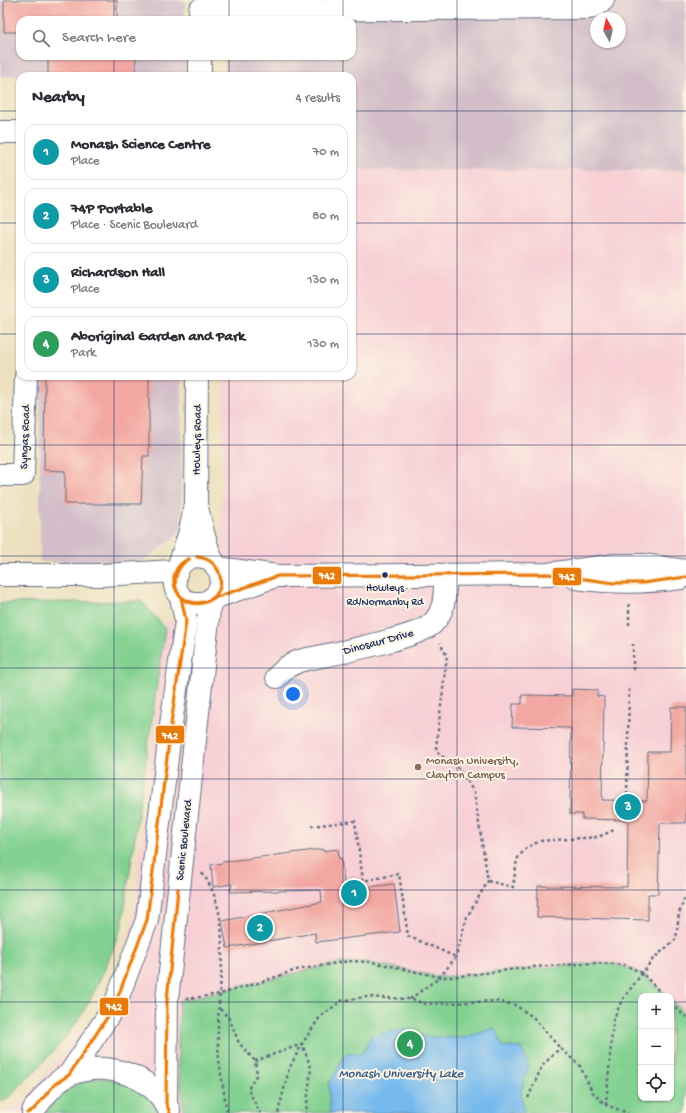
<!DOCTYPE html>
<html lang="en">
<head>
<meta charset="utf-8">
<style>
	body { margin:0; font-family:"Gochi Hand",sans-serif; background:#f2f2f3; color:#2b2b33 }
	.controls { position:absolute; right:12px; bottom:12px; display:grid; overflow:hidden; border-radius:8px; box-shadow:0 1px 3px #0004 }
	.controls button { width:36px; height:36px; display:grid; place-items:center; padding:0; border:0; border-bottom:1px solid #e1e1e2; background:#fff; color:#2b2b33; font:20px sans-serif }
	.compass { position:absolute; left:590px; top:12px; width:36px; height:36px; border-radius:50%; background:#fff; box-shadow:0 1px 3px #0004; rotate:352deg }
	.you { position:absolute; left:293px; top:694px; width:14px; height:14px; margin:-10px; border:3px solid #fff; border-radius:50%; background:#1a73e8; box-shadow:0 0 0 6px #1a73e833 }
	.badge { display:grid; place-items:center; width:26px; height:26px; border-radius:50%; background:#0b8043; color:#fff; font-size:13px; font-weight:700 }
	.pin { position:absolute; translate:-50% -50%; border:2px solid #fff; box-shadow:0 1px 4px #0006 }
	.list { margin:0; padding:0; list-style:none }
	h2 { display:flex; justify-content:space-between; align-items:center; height:52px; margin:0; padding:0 16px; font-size:17px }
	h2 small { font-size:13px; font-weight:400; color:#7c7c81 }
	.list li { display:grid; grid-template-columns:26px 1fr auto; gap:12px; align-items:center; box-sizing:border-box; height:56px; margin:0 8px 8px; padding:0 8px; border:1px solid #e1e1e2; border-radius:12px }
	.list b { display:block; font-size:15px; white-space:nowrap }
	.list p { margin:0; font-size:13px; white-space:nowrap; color:#7c7c81 }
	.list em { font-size:13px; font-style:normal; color:#7c7c81 }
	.icon { flex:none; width:22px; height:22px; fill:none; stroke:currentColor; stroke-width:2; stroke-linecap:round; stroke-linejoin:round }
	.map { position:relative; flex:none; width:686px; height:1113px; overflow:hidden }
	.search { position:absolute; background:#fff; box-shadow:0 1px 3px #0004; left:16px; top:16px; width:340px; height:44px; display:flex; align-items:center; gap:10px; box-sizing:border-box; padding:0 14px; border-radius:12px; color:#7c7c81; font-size:15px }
	.panel { position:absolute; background:#fff; box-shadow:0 1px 3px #0004; left:16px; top:72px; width:340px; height:308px; border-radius:12px }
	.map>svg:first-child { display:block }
</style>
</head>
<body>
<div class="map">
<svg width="686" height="1113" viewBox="0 0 686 1113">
	<rect width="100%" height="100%" fill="#fcf5e5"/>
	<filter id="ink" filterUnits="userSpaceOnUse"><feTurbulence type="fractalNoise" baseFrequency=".025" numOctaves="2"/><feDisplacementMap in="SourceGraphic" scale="8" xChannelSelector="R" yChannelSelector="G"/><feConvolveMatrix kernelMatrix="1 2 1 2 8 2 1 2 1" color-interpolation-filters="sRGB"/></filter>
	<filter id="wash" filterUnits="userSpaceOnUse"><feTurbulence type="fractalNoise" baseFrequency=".012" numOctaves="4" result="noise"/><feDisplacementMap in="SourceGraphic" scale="16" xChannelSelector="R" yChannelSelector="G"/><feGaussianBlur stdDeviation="0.9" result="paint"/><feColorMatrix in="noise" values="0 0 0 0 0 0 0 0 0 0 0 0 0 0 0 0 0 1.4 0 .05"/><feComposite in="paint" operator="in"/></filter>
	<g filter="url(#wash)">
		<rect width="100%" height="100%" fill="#ece0be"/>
		<path fill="#f7cfd5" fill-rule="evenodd" d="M352,170H686V1113H5L22,1103L94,1016L126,951L134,913L165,621H220L224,376H352ZM641,996H671V1098H641Z"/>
		<g fill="#d2bdc8" fill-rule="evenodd">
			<polygon points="0,0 185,0 185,20 20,20 20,56 185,56 185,76 0,76"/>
			<path d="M224,0H686V170H352V76H225V56H352V20ZM596,18H620V42H596Z"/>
			<polygon points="40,376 182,376 181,531 139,565 40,562"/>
		</g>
		<g fill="#82d191" stroke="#4e8078">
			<path d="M141,601L165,628L122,926C107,963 93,1003 67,1035C50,1057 28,1077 9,1097L0,1102V603Z"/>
			<polygon points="365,962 440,977 595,963 615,964 642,973 667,996 641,996 641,1098 671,1098 671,1000 686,1015 686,1113 184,1113 178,1059 179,1001 338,963"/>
			<path d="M103,1078L138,1086L162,1113H45C59,1091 78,1081 103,1078Z"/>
		</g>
		<polygon fill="#76baed" stroke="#4874a6" points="495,1028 503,1047 522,1048 528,1066 521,1091 524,1113 330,1113 329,1084 346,1054 364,1052 371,1036 403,1029 426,1037 464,1038"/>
		<g id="blocks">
			<g fill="#f2a7a2">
				<polygon points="4,0 117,0 117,20 20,20 20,32 4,32"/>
				<rect x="48" y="56" width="88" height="20"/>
				<polygon points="45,376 149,376 149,456 143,456 141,504 65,504 65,471 44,470"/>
				<polygon points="572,689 597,690 597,696 604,697 602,800 647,801 648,752 670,752 671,707 686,707 686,823 660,823 658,894 648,894 648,920 537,917 538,886 627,887 628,820 582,819 582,814 570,814 571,728 512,727 513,704 522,704 522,695 572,696"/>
				<polygon points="323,849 323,851 338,849 339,859 341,858 345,890 394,884 400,932 316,942 315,933 227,948 222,921 322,902 321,890 230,892 232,884 213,887 211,865 222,863 222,862"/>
			</g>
		</g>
	</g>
	<g filter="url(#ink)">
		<use href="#blocks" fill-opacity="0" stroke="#646d80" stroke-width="1"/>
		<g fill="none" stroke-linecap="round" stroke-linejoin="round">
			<g stroke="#646d80" stroke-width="24">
				<g id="minor">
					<polyline points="200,10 588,8 597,5 603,0"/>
					<polyline points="200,76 200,56"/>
					<polyline points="0,132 20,132"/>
					<polyline points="0,475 23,475 26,376"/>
					<path d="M196,504C201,522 204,542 212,560C214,565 220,569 221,575C222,580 221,586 219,590C215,598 209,603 200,603C158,606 173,538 213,561"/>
					<polyline points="178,568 189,535 196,504 197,376"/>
					<polyline points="218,568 278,576 548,574 615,565 643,565 686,571"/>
					<polyline points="0,575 101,575 176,571"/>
					<path d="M576,578C616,583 640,583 681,578"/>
					<polyline points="211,599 273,577"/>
					<path d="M277,677L287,667L299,661C325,655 416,639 432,624C446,610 445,594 445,576"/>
					<polyline points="69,1075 114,1007 147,920 172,717 186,621 181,597"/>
					<polyline points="166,1103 167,1000 210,601"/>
					<path d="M33,1113L34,1109C44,1097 54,1082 69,1075C103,1059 153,1075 169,1110"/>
				</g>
			</g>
			<g stroke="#646d80" stroke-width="2.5" stroke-dasharray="3 3" stroke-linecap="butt">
				<polyline points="629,625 629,601"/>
				<polyline points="633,670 633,644"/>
				<polyline points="627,794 629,688"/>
				<polyline points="311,826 355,821 363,881 399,874 408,936 456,957"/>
				<path d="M202,873C236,917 216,988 218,1040C218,1064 224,1089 227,1113"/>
				<polyline points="488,881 513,887 517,859 526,848 540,841 598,837 614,830"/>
				<polyline points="186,999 220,994 255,984 296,970 349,961 372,962 440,977 452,977 533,967 595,963 615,964 625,965 642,973 664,996"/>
				<polyline points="410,999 440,977 456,957 467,917 488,881 474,792 458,768 439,754 436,747 447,656 440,643"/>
				<polyline points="671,1004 686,1017"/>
				<polyline points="220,1009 229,1018 239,1043 255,1061 257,1074 248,1089 260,1113"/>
				<polyline points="255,1061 302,1044 311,1068 306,1113"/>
				<polyline points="528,1098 542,1066 560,1048"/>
				<polyline points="606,1105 613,1021 622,1000 653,959 676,939 679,913 686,895"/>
				<polyline points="278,1113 289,1069 302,1044 320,1017 341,1001 365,997 410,999 426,1004 496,1001 515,1005 533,1017 560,1048 580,1066 593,1093 606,1105 628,1113"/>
			</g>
			<use href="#minor" stroke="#fff" stroke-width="22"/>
			<g stroke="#fcf5e5" stroke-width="6">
				<g id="bus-1">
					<path d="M189,559C166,573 173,608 202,603C229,598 226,559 197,557"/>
					<path d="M189,559C160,571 176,612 208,601"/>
					<polyline points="211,599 278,576 548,574 614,583 643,583 686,577"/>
					<polyline points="27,1113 34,1109 55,1084 69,1075 114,1007 147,920 172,717 186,621 181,597"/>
					<polyline points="170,1113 166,1103 167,1000 178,889"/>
				</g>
			</g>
			<use href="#bus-1" stroke="#e87a09" stroke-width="3"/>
		</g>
	</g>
	<path fill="none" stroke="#1b2f5e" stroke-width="1" stroke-opacity="0.55" d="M114,0V20M229,0V20M343,0V20M457,0V1113M572,0V1113M114,56V76M229,56V76M343,56V76M0,111H20M352,111H686M0,223H20M352,223H686M0,334H20M352,334H686M114,376V1113M229,376V1113M343,376V1113M0,445H686M0,556H686M0,668H686M0,779H686M0,890H686M0,1002H641M671,1002H686"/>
	<circle fill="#1b2f5e" stroke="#fcf5e5" stroke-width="1.5" cx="385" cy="575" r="3.5"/>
	<circle fill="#8d6e63" stroke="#fcf5e5" stroke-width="1.5" cx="418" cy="767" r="4"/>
	<g text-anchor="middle" stroke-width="4" stroke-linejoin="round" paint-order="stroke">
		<g font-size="11" fill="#1b2f5e" stroke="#fcf5e5">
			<text x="385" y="591">Howleys<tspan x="385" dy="14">Rd/Normanby Rd</tspan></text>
		</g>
		<g font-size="12" fill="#1b2f5e" stroke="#fcf5e5">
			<text transform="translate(24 437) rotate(-88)" y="4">Syngas Road</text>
			<text transform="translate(196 440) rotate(-89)" y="4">Howleys Road</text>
			<text transform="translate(378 641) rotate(-15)" y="4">Dinosaur Drive</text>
			<text transform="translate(183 840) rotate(-84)" y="4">Scenic Boulevard</text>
		</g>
		<g font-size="12" fill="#785e54" stroke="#fcf5e5" text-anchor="start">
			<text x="426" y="764">Monash University,<tspan x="426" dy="14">Clayton Campus</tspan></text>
		</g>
		<g font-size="13" font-style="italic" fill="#365989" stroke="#fcf5e5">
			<text x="401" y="1077">Monash University Lake</text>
		</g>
	</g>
	<g stroke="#fcf5e5" stroke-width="1.5">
		<rect x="312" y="566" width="30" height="19" rx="4" fill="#e87a09"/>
		<rect x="552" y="567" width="30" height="19" rx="4" fill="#e87a09"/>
		<rect x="155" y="725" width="30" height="19" rx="4" fill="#e87a09"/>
		<rect x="99" y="997" width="30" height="19" rx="4" fill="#e87a09"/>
	</g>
	<g font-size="11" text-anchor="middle" font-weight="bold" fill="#fff">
		<text x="327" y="579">742</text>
		<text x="567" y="580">742</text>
		<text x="170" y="739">742</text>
		<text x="114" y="1010">742</text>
	</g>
</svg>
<div class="controls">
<button>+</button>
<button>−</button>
<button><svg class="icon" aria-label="locate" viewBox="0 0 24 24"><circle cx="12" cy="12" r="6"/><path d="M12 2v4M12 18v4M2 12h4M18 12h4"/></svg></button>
</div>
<svg class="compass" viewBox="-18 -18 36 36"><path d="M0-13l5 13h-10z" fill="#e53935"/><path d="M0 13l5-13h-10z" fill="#7c7c81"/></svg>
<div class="you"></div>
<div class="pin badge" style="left:354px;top:893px;background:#0f9aa8">1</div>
<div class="pin badge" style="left:260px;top:928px;background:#0f9aa8">2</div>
<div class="pin badge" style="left:628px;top:807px;background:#0f9aa8">3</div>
<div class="pin badge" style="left:410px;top:1044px;background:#2e9e5b">4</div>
<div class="search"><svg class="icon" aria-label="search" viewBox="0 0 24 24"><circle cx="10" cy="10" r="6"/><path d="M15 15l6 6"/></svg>Search here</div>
<section class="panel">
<h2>Nearby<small>4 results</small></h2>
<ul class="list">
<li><span class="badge" style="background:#0f9aa8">1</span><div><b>Monash Science Centre</b><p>Place</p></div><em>70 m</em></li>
<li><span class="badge" style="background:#0f9aa8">2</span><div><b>74P Portable</b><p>Place · Scenic Boulevard</p></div><em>80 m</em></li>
<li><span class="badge" style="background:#0f9aa8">3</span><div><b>Richardson Hall</b><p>Place</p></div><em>130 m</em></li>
<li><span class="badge" style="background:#2e9e5b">4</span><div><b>Aboriginal Garden and Park</b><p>Park</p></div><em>130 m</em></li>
</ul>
</section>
</div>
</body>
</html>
